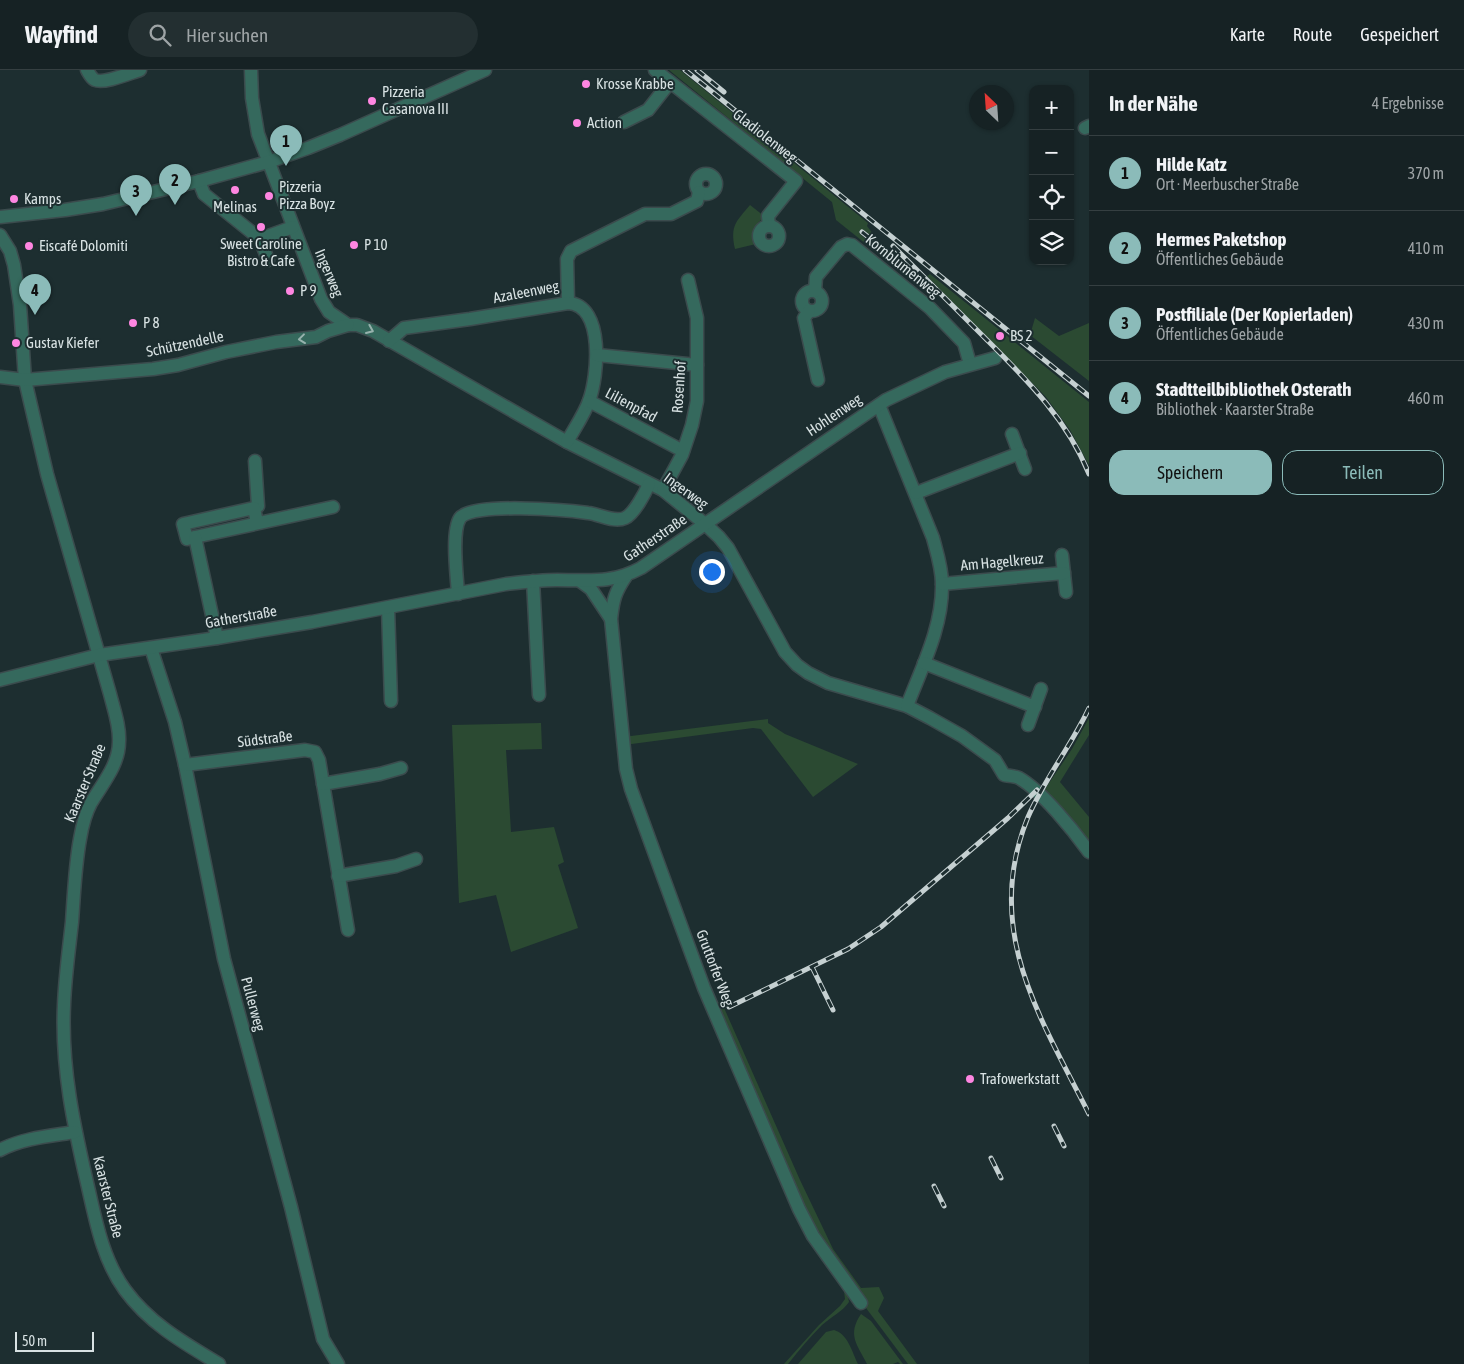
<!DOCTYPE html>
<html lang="de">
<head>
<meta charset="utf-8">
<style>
	body { margin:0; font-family:"Asap Condensed",sans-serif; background:#232f31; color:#f1f3f6 }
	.controls { position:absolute; right:15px; top:15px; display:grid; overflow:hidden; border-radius:10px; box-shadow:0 1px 4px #0004 }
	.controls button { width:45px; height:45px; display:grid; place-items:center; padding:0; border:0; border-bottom:1px solid #353f41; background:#162224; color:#f1f3f6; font:25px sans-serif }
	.compass { position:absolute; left:969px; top:15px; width:45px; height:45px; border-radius:50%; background:#162224; box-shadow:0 1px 4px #0004; rotate:335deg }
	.scale { position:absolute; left:15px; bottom:12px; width:79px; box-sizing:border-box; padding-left:5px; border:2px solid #d8e2e3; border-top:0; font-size:14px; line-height:18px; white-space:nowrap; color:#d8e2e3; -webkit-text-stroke:4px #1d2e30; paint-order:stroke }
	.you { position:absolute; left:711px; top:501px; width:18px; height:18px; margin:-12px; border:4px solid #fff; border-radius:50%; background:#1a73e8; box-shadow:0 0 0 8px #1a73e833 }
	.badge { display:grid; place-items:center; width:32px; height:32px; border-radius:50%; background:#8bbbb9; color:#111; font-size:16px; font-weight:700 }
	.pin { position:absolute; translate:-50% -41px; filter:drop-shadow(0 1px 2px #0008) }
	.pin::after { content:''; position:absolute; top:26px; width:18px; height:15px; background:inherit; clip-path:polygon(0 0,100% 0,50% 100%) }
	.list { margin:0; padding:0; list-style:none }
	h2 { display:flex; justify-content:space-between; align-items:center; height:65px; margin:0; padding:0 20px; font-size:21px }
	h2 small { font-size:16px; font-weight:400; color:#9ea4a6 }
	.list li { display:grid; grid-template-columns:32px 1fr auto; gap:15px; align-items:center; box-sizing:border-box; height:75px; padding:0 20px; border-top:1px solid #353f41 }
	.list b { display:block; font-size:19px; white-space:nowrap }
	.list p { margin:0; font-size:16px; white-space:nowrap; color:#9ea4a6 }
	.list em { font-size:16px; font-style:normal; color:#9ea4a6 }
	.actions { display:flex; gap:10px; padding:15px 20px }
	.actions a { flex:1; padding:11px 0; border:1px solid #8bbbb9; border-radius:15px; text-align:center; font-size:18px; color:#8bbbb9 }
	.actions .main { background:#8bbbb9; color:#111 }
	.icon { flex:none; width:28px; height:28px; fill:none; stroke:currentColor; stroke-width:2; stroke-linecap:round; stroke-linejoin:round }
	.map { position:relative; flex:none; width:1089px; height:1294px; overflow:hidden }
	header { display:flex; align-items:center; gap:30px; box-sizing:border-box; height:70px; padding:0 25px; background:#162224; border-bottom:1px solid #353f41 }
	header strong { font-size:24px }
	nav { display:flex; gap:28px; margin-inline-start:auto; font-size:18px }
	.search { width:350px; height:45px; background:#232f31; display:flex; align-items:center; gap:12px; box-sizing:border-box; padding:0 18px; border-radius:28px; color:#9ea4a6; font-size:19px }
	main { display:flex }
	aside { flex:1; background:#162224 }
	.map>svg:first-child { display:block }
</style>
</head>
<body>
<header>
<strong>Wayfind</strong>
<div class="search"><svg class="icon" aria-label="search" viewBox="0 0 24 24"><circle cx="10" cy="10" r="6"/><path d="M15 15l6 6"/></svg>Hier suchen</div>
<nav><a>Karte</a><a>Route</a><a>Gespeichert</a></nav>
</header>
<main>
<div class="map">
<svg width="1089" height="1294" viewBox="0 0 1089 1294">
	<rect width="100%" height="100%" fill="#1d2e30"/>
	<g fill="#2b4a32">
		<polygon points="669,0 680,0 868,153 867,156 873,164 871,168 861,160 859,163 868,171 866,174 836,150 832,132"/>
		<path d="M750,135L764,146C756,156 750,162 756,174L735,179C730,155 736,152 750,135Z"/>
		<polygon points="930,204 1089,332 1089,395 1070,360 1046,327 927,206"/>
		<polygon points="1035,248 1059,266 1089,253 1089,311 1030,265"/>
		<polygon points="1089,648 1089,665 1060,712 1089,747 1089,780 1041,725 1072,679"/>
		<polygon points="768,649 768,653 785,664 858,694 813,727 761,659 753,658 624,675 623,667"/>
		<polygon points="541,653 542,679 506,680 511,762 554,757 564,792 558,795 578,858 511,882 496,825 459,833 452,655"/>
		<polygon points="721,931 800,1110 833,1179 861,1218 879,1217 884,1228 878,1241 917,1294 908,1294 839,1202 814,1165 713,934"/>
		<path d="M836,1204L847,1221L849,1232C842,1242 831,1247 822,1255C810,1267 799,1280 788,1294H784L819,1255L840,1236L845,1229L844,1221Z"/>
		<path d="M861,1244L871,1251L903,1294H900L898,1292L893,1294H867C857,1274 847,1265 861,1244Z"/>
		<path d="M834,1260C848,1264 852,1282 858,1294H798L826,1262Z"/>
	</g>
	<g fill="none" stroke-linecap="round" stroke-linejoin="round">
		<g stroke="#3b4b4d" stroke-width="15">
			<g id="minor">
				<path d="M87,0C89,3 91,8 95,10C104,14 130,3 140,0"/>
				<path d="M251,0L252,28L258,64L321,229L329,242L348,255H357L373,261L567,372L663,420L705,454L719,467L728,478L785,582L797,595L808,603L828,613L907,636L930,648L962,666L995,690L1004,705C1009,706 1015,706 1019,708C1042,721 1074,761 1089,782"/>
				<polyline points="655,0 796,111 768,146 769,156"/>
				<polyline points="624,52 648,40 670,12"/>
				<polyline points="1085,58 1089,56"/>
				<circle cx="706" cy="114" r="10"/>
				<polyline points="199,111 204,124 260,169 268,190"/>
				<polyline points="0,147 65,140 103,134 199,111 268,92 308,78 340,65 485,0"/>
				<circle cx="769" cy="166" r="10"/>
				<path d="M0,165L10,181L14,195L20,235L25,310L47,404L110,624C114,640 120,656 119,672C119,695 102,714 91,733C85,744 82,757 80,769C75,796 74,824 72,852C69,879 65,907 64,935C61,997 74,1057 88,1117C96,1152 103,1190 125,1220C150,1254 184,1273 219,1294"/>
				<polyline points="260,169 293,157"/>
				<circle cx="812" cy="231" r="10"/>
				<polyline points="815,221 816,207 841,177 847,174 852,175 930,238 964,273 970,294"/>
				<polyline points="568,233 567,189 571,181 645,144 671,144 697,131 699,122"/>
				<polyline points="809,241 804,248 818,310"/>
				<path d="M389,271L404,258L470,249L568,233C605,235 598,307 589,331C584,345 574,359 567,372"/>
				<polyline points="597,285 697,295"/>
				<polyline points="0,307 25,310 153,299 178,295 226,282 276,272 316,267 328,261 348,255"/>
				<polyline points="589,331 683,381"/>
				<path d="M879,335L933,468C937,483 942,498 942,514C943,556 922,597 907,636"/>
				<polyline points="1012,364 1025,399"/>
				<polyline points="663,420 682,385 692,355 697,331 697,248 688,210"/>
				<polyline points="916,423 1020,383"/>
				<polyline points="254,438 258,436 255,391"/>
				<polyline points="257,453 254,438 183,454 187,469 195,467 333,437"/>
				<polyline points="195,467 217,568"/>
				<polyline points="1062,485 1066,522"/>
				<path d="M626,506C615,522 613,530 611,549L626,699L631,719L680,853L704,918L799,1139L813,1166L861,1233"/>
				<polyline points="533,511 539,625"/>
				<polyline points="580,511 591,519 611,549"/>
				<polyline points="942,514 1064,503"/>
				<path d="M458,524C457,506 451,462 460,448C472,432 567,440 588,443C599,444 614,453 625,448C634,444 645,423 649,414"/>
				<polyline points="388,538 391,631"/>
				<polyline points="151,578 175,652 185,695 224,889 291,1137 323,1269 338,1294"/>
				<polyline points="924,593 1035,637"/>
				<path d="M0,610L99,585L217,568L312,552L506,514C523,512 540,510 557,510C590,510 611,514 641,498L886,330L945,302L995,288"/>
				<polyline points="1028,655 1041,619"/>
				<polyline points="185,695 305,680 315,682 319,690 348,860"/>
				<polyline points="323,714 380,704 401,698"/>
				<polyline points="338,806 396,796 416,789"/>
				<path d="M0,1080C23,1068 50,1066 75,1062"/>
			</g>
		</g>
		<use href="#minor" stroke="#35695d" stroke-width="12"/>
		<g stroke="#c5d0d1" stroke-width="5">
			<g id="rail">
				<polyline points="685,0 1089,326"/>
				<polyline points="697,0 724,22"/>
				<polyline points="862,162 909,199"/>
				<path d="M893,176C924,207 954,237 985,268C1026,309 1067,349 1089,404"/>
				<path d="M1089,638C1071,676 1045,708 1028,747C982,859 1040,947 1089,1044"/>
				<polyline points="812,897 833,940"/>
				<polyline points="729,937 848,879 881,857 1008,748 1037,720"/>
				<polyline points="1054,1056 1064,1076"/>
				<polyline points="991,1088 1001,1108"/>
				<polyline points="934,1116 944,1136"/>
			</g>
		</g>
		<use href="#rail" stroke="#1d2e30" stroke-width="3" stroke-dasharray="9" stroke-linecap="butt"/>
	</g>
	<defs><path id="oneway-chevron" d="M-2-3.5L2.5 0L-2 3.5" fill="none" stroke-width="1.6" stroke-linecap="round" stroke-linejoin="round" transform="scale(1.25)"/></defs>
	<g stroke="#97b2ad">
		<use href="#oneway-chevron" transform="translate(370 260) rotate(23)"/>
		<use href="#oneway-chevron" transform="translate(302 269) rotate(173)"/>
	</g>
	<g fill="#fe86e1" stroke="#1d2e30" stroke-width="2">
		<circle cx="586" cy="14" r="5"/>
		<circle cx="372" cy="31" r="5"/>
		<circle cx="577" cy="53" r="5"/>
		<circle cx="235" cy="120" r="5"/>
		<circle cx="269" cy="126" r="5"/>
		<circle cx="14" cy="129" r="5"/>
		<circle cx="261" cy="157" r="5"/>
		<circle cx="354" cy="175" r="5"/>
		<circle cx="29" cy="176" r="5"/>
		<circle cx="290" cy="221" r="5"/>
		<circle cx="133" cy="253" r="5"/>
		<circle cx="1000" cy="266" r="5"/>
		<circle cx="16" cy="273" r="5"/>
		<circle cx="970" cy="1009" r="5"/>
	</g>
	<g text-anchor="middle" stroke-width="4" stroke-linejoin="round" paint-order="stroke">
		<g font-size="15" fill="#d8e2e3" stroke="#1d2e30" text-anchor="start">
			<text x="596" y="19">Krosse Krabbe</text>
			<text x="382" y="27">Pizzeria<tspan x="382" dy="17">Casanova III</tspan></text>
			<text x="587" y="58">Action</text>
			<text x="279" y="122">Pizzeria<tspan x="279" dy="17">Pizza Boyz</tspan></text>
			<text x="24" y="134">Kamps</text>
			<text x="235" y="142" text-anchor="middle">Melinas</text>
			<text x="261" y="179" text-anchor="middle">Sweet Caroline<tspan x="261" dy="17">Bistro &amp; Cafe</tspan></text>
			<text x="364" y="180">P 10</text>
			<text x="39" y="181">Eiscafé Dolomiti</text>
			<text x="300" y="226">P 9</text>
			<text x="143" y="258">P 8</text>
			<text x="1010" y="271">BS 2</text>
			<text x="26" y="278">Gustav Kiefer</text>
			<text x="980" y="1014">Trafowerkstatt</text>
		</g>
		<g font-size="15" fill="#d8e2e3" stroke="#1d2e30">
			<text transform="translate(765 66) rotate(38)" y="5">Gladiolenweg</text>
			<text transform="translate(903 196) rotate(39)" y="5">Kornblumenweg</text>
			<text transform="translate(329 203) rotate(67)" y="5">Ingerweg</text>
			<text transform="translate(526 222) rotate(-11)" y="5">Azaleenweg</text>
			<text transform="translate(185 274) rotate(-12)" y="5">Schützendelle</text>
			<text transform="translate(679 317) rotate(-86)" y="5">Rosenhof</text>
			<text transform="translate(631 335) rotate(28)" y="5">Lilienpfad</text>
			<text transform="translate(834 345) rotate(-34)" y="5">Hohlenweg</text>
			<text transform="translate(686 421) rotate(36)" y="5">Ingerweg</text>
			<text transform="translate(655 468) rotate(-34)" y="5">Gatherstraße</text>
			<text transform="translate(1002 492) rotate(-5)" y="5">Am Hagelkreuz</text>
			<text transform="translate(241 547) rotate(-10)" y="5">Gatherstraße</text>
			<text transform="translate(265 669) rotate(-7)" y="5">Südstraße</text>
			<text transform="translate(85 713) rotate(-67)" y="5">Kaarster Straße</text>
			<text transform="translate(715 898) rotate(69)" y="5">Gruttorfer Weg</text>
			<text transform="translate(253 934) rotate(75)" y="5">Pullerweg</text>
			<text transform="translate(108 1127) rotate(76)" y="5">Kaarster Straße</text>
		</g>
	</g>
</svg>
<div class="controls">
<button>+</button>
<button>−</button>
<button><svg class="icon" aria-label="locate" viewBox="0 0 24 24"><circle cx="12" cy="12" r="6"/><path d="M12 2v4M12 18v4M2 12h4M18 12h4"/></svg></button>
<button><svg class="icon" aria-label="layers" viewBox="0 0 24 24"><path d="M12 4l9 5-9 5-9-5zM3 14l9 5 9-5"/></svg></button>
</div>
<svg class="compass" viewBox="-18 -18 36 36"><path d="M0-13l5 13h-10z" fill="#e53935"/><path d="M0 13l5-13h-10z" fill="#9ea4a6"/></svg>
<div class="scale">50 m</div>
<div class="you"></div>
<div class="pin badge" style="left:286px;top:96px">1</div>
<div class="pin badge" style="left:175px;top:135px">2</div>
<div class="pin badge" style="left:136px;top:146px">3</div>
<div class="pin badge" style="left:35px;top:245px">4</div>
</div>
<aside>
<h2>In der Nähe<small>4 Ergebnisse</small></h2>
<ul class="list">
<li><span class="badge">1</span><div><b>Hilde Katz</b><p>Ort · Meerbuscher Straße</p></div><em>370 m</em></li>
<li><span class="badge">2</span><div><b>Hermes Paketshop</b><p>Öffentliches Gebäude</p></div><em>410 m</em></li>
<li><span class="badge">3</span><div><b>Postfiliale (Der Kopierladen)</b><p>Öffentliches Gebäude</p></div><em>430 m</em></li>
<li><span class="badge">4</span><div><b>Stadtteilbibliothek Osterath</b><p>Bibliothek · Kaarster Straße</p></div><em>460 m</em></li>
</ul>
<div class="actions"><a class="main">Speichern</a><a>Teilen</a></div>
</aside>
</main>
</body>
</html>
